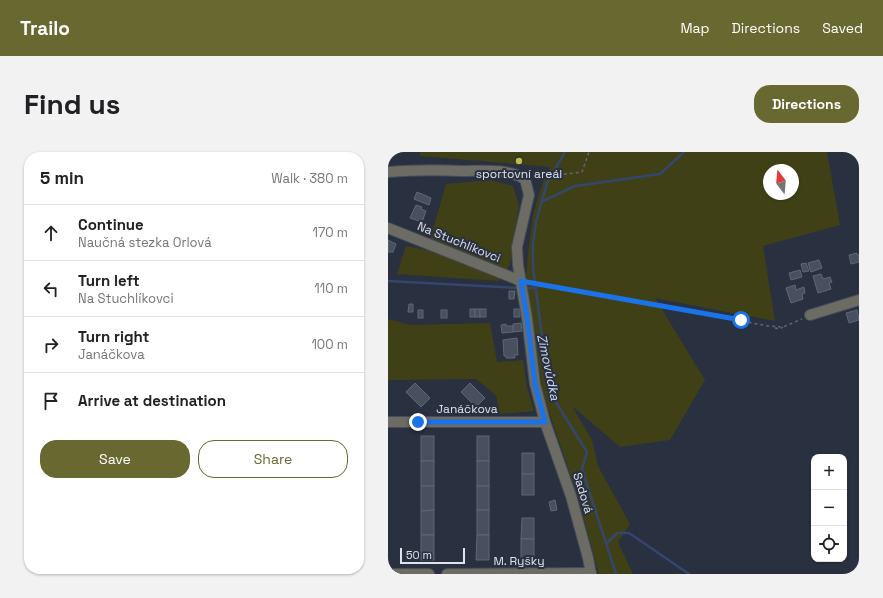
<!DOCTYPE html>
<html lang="en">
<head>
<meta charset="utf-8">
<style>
	body { margin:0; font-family:"Space Grotesk",sans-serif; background:#f2f2f2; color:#202124 }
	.controls { position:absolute; right:12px; bottom:12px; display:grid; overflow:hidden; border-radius:8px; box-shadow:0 1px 3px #0004 }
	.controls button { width:36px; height:36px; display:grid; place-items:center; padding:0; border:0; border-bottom:1px solid #e0e0e0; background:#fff; color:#202124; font:20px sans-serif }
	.compass { position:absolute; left:375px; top:12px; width:36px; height:36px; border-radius:50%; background:#fff; box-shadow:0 1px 3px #0004; rotate:344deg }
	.scale { position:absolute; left:12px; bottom:10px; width:65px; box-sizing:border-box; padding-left:4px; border:2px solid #dee3ec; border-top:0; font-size:11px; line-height:14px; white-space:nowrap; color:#dee3ec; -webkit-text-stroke:3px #29303f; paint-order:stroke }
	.stop { position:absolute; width:12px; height:12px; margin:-9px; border:3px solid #1a73e8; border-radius:50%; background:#fff }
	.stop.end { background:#1a73e8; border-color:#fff; box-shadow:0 1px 4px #0008 }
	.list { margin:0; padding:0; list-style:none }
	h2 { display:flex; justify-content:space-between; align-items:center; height:52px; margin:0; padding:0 16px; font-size:17px }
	h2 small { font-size:13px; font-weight:400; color:#757577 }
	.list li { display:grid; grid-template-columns:26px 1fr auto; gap:12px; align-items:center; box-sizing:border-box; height:56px; padding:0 16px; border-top:1px solid #e0e0e0 }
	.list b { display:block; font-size:15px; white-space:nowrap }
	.list p { margin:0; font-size:13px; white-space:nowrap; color:#757577 }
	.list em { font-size:13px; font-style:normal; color:#757577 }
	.actions { display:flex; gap:8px; padding:12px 16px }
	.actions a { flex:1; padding:9px 0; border:1px solid #686831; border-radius:16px; text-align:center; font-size:14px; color:#686831 }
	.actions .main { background:#686831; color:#fff }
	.icon { flex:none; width:22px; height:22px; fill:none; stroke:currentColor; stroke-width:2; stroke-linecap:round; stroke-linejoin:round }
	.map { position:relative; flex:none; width:471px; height:422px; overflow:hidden; border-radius:16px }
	header { display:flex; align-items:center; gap:24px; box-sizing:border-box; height:56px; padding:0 20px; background:#686831; color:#fff }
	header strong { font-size:19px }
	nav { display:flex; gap:22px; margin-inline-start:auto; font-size:14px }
	.intro { display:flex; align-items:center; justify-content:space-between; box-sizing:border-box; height:96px; padding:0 24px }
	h1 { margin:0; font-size:28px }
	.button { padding:10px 18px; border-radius:16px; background:#686831; color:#fff; font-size:14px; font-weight:700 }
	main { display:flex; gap:24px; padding:0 24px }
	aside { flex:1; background:#fff; border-radius:16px; box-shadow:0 1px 3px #0004 }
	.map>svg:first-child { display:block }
</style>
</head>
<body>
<header>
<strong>Trailo</strong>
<nav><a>Map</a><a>Directions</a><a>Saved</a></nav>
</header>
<div class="intro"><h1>Find us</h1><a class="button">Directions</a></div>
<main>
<aside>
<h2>5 min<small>Walk · 380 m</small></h2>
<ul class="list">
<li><svg class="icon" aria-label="ahead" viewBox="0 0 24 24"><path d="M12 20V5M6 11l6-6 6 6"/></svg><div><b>Continue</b><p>Naučná stezka Orlová</p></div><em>170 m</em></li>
<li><svg class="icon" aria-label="left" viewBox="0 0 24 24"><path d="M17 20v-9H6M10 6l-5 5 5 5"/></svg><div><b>Turn left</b><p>Na Stuchlíkovci</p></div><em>110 m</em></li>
<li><svg class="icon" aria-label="right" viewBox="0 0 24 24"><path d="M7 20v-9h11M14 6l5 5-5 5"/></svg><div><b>Turn right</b><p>Janáčkova</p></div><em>100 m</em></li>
<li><svg class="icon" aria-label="arrive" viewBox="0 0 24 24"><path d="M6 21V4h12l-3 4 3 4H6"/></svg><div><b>Arrive at destination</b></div></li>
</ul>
<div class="actions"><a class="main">Save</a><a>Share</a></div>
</aside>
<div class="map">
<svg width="471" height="422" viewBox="0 0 471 422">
	<rect width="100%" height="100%" fill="#29303f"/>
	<g fill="#404017" fill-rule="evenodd">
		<path d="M32,0H439L452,73L375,94L387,169L267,146L317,228L282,288L232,295L184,254L204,288L210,314L242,372L230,390L245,422H211L190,345L155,242L138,126L140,101L145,63L155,30L162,15L32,4ZM381,18H405V42H381Z"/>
		<polygon points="102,28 125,34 131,53 122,113 111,129 9,122 18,94 39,98 58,32"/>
		<polygon points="0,167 22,173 102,171 109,210 135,208 139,235 146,259 112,262 108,243 88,227 0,228"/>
	</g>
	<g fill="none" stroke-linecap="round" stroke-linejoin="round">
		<g stroke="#35466e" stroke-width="2.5">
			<polyline points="177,0 159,31 148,70 145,92 145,115 155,192 169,252 199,300 194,317 228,422"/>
			<polyline points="155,49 187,34 272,22 296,0"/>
			<polyline points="0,129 131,136"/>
			<polyline points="136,136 147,136"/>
			<polyline points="219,391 229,381 241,381 301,422"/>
		</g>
	</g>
	<g fill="#484f5f" stroke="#5f6677">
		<polygon points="29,40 43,46 41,53 26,47"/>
		<polygon points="28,53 34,55 33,57 38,59 34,70 22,66"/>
		<polygon points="0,88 8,92 5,100 0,100"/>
		<polygon points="469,101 469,103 471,103 471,110 463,112 461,103"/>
		<polygon points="431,108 434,116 423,120 420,111"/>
		<polygon points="418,111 421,119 415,120 413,112"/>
		<polygon points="412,118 414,125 403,128 401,121"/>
		<polygon points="433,122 435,127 442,125 444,130 441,131 443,137 430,141 425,124"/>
		<polygon points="407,133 408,138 416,135 417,141 414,142 415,147 403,151 398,136"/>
		<polygon points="121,139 127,139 126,147 121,147"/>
		<polygon points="21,152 25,152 25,160 20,160"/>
		<rect x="82" y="157" width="5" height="8"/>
		<rect x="87" y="157" width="5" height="8"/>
		<rect x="92" y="157" width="6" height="8"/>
		<rect x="126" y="157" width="6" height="8"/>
		<rect x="30" y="158" width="5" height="8"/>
		<rect x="53" y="158" width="6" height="8"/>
		<polygon points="469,158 471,168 461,171 458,161"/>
		<polygon points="133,171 134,179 125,180 125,172"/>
		<polygon points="118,172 118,174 125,174 125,180 114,181 113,173"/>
		<polygon points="129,186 130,203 126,203 127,206 118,206 118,204 116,204 115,188"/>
		<polygon points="27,231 42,246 33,255 18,240"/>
		<polygon points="82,231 97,246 88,255 73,240"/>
		<rect x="33" y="284" width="13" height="25"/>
		<rect x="89" y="284" width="12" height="25"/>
		<rect x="134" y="301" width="12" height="21"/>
		<rect x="33" y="309" width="13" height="25"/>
		<rect x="89" y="309" width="12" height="25"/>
		<rect x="134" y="322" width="12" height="21"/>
		<polygon points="33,334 46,334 46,358 33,359"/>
		<rect x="89" y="334" width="12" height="24"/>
		<polygon points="167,348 169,358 163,359 161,350"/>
		<polygon points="46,358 46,383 33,383 33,359"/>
		<rect x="89" y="358" width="12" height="25"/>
		<polygon points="134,366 146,366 146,387 133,387"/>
		<rect x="33" y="383" width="13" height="25"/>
		<polygon points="89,383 101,383 101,408 88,408"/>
		<rect x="133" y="387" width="13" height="21"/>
	</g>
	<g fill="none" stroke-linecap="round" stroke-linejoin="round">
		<g stroke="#464d5b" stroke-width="12">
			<g id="minor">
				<path d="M0,20C25,18 49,18 74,19C94,19 119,16 137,27L141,43L129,95L130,113L139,166L147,232L157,270L183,344L200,406L203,422"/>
				<polyline points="0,76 133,129"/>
				<polyline points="422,163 471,148"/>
				<polyline points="0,270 157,270"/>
				<polyline points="0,422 41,422"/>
				<polyline points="59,422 203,421"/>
			</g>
		</g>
		<g stroke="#606774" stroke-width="1.5" stroke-dasharray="3 3" stroke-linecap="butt">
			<polyline points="146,26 194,20 201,0"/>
			<polyline points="142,131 238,147 380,174 395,175 414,167"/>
			<polyline points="299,157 309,159"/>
			<polyline points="387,176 392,177 395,175"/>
		</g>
		<use href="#minor" stroke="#6c6c64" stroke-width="10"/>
	</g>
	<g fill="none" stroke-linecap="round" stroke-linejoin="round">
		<polyline stroke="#1a73e8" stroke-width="5" points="30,270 157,270 147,232 139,166 133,129 353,168"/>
	</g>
	<circle fill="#bfbe41" stroke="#29303f" stroke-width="1.5" cx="131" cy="9" r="4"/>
	<g text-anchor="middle" stroke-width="4" stroke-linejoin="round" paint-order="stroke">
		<g font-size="12" fill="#dee3ec" stroke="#29303f">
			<text x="131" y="26">sportovní areál</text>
		</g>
		<g font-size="12" fill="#dee3ec" stroke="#29303f">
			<text transform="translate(71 90) rotate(22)" y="4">Na Stuchlíkovci</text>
			<text x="79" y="261">Janáčkova</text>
			<text transform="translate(195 341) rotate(73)" y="4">Sadová</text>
			<text x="131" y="413">M. Ryšky</text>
		</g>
		<g font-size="13" font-style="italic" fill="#cbd8f4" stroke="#29303f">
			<text transform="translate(161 215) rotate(78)" y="5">Zimovůdka</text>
		</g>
	</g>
</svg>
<div class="controls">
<button>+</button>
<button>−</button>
<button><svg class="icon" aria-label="locate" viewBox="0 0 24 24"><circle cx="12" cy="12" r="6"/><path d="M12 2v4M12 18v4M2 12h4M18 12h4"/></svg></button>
</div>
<svg class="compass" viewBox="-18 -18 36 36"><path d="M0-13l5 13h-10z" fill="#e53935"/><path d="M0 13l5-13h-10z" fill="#757577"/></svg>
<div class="scale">50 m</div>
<div class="stop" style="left:353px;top:168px"></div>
<div class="stop end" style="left:30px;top:270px"></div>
</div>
</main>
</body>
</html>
